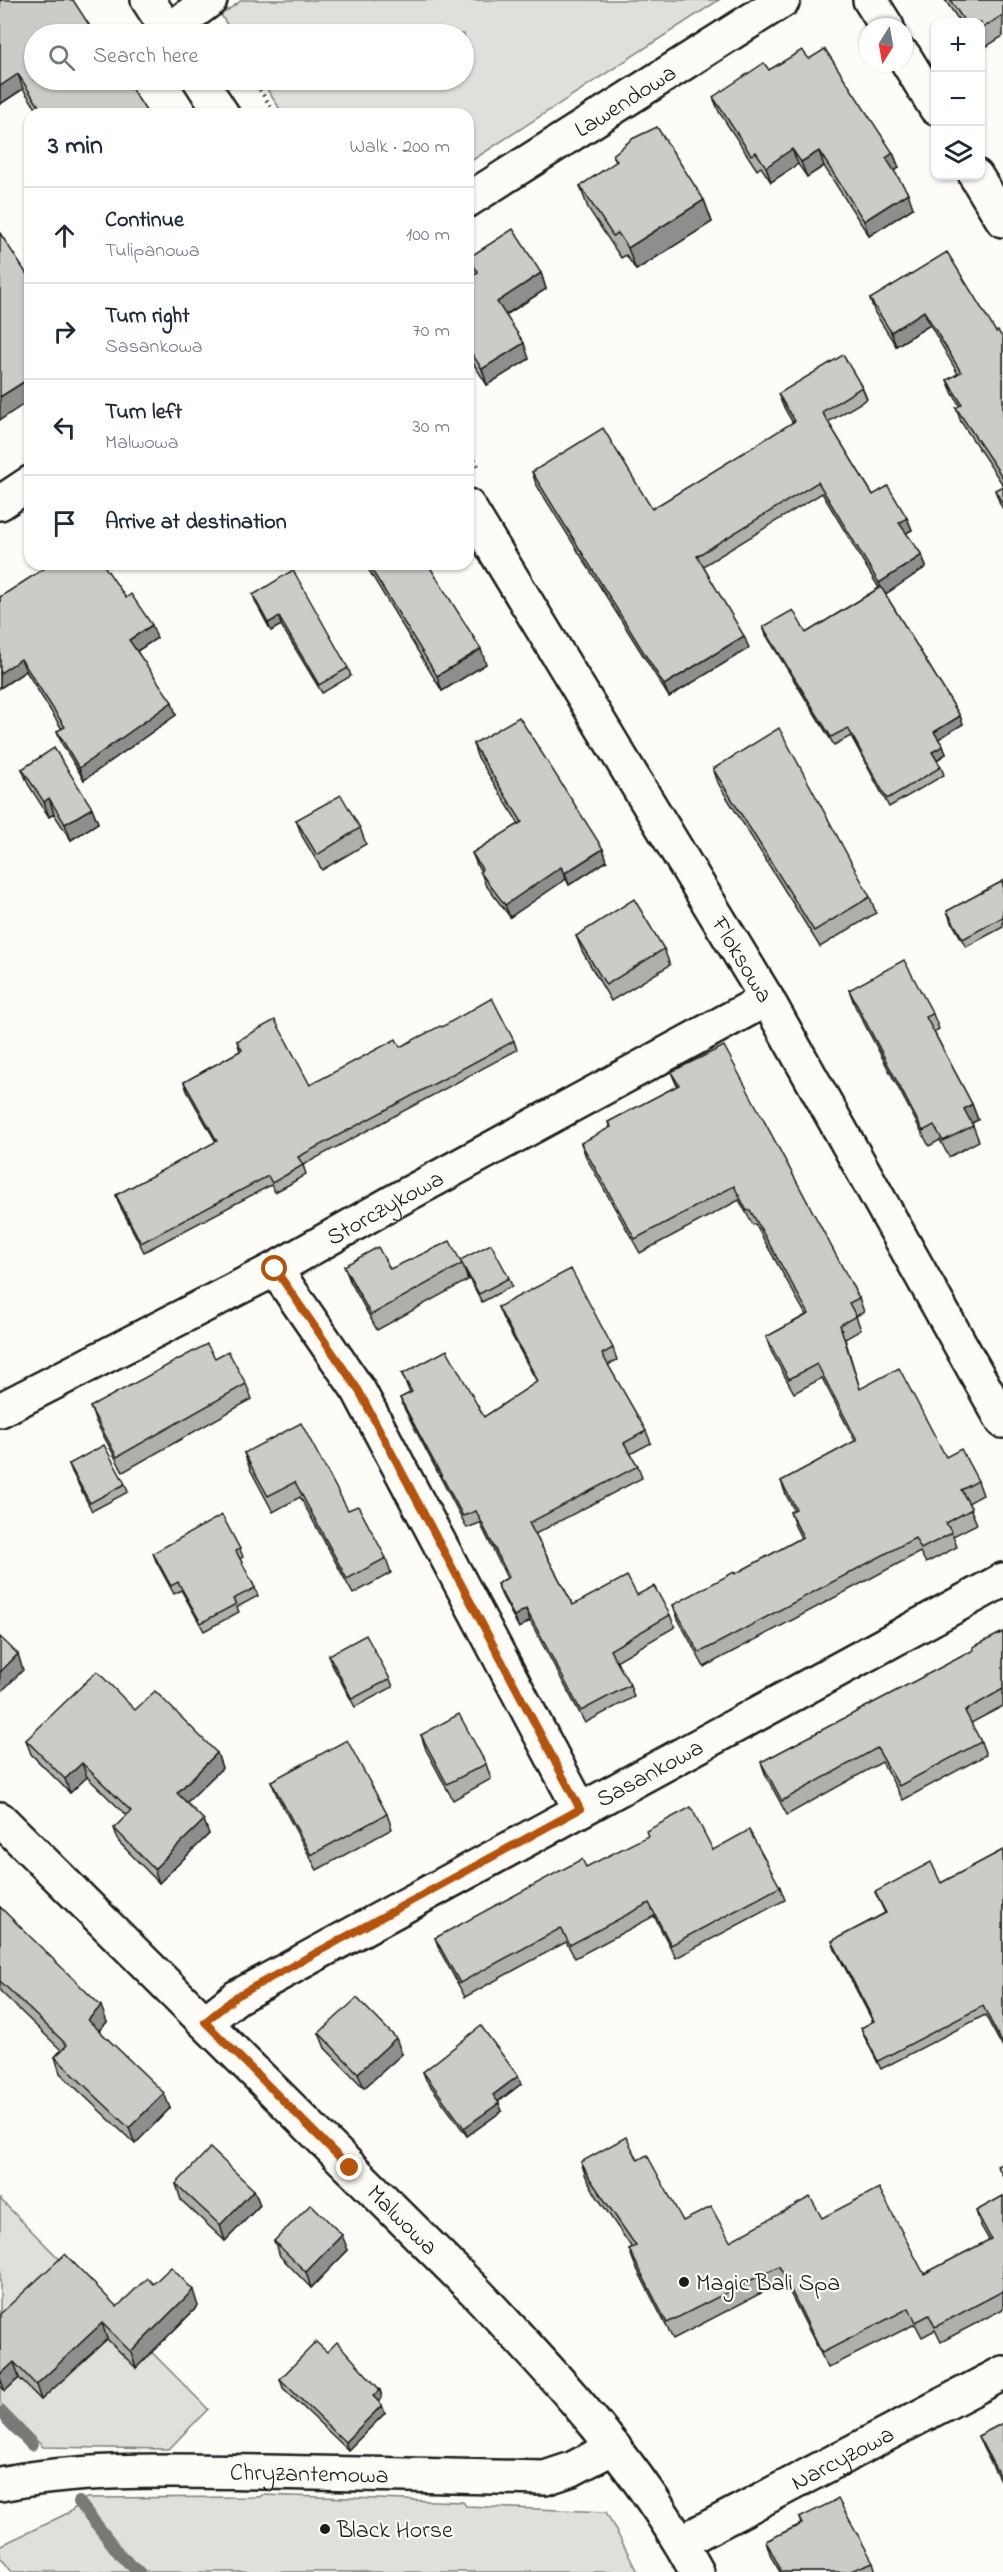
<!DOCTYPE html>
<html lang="en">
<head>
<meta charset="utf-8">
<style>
	body { margin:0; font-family:"Indie Flower",sans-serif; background:#f2f2f3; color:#1f2937 }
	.controls { position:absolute; right:18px; top:18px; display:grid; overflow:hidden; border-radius:12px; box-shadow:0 2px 4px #0004 }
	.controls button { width:54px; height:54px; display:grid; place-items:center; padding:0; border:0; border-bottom:2px solid #e0e1e3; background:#fff; color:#1f2937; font:30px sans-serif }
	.compass { position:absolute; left:859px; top:18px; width:54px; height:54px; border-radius:50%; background:#fff; box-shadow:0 2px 4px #0004; rotate:191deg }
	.stop { position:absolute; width:18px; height:18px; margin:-14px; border:4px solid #b45309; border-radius:50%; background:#fff }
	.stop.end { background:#b45309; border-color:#fff; box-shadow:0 2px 6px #0008 }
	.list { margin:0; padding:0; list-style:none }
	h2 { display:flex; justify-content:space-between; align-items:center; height:78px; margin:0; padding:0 24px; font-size:26px }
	h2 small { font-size:20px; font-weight:400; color:#747a83 }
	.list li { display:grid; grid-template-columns:39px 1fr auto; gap:18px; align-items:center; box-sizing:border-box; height:96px; padding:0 24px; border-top:2px solid #e0e1e3 }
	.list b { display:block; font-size:22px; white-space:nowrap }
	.list p { margin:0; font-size:20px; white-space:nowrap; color:#747a83 }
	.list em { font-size:20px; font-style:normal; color:#747a83 }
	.icon { flex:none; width:33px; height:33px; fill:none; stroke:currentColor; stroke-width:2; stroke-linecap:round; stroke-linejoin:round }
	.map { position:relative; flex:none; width:1003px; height:2572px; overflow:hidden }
	.search { position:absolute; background:#fff; box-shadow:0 2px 4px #0004; left:24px; top:24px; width:450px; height:66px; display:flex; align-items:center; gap:15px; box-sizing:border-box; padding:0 21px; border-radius:33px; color:#747a83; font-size:22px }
	.panel { position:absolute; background:#fff; box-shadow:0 2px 4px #0004; left:24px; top:108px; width:450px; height:462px; border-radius:18px }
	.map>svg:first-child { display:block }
</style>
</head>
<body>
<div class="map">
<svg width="1003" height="2572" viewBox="0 0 1003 2572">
	<rect width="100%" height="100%" fill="#fdfcf7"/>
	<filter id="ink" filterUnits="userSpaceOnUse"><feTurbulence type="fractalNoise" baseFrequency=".0167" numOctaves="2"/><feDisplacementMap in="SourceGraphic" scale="12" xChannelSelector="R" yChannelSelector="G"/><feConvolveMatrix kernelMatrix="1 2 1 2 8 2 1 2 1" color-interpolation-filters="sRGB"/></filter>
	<g filter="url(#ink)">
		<g fill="#e0dfdb" stroke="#7e7e7c" stroke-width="1.5">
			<polygon points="242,0 719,0 468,163 468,114 283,114 261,80 464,80 464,34 233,34 221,15"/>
			<polygon points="0,2199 208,2409 169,2449 43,2447 0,2403"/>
			<polygon points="262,2495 463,2502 466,2506 606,2512 638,2572 12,2572 0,2557 0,2546 70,2512 86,2498 260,2497"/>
		</g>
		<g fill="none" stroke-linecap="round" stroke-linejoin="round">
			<g stroke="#797876" stroke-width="12">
				<polyline points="0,2412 32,2445"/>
				<polyline points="79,2502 122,2557 139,2572"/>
			</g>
			<g stroke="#1c1c1c" stroke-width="38">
				<g id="minor">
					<polyline points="148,0 170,34"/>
					<polyline points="870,0 887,27"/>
					<polyline points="168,31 210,0"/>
					<polyline points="904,56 936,108"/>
					<polyline points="200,80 222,114"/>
					<polyline points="976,176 1003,220"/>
					<path id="s1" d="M468,200L783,0"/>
					<polyline points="0,503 30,483"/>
					<path id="s2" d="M468,506L767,999L1003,1421"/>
					<polyline points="275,1269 359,1391 580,1809"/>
					<path id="s3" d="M0,1410L275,1269L393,1202L767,999"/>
					<path id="s4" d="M0,1819L475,2291C557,2377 640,2467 697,2572"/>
					<path id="s5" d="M205,2022L237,1997L1003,1580"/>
					<path id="s6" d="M0,2484C88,2467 178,2471 267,2472C360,2474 452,2476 545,2478L572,2469L614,2447"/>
					<path id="s7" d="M681,2542L1003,2373"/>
				</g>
			</g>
			<g stroke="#1c1c1c" stroke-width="4" stroke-dasharray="1.5 4.5" stroke-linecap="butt">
				<polyline points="253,80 276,114"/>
				<polyline points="468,449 480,469"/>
			</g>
			<use href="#minor" stroke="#fdfcf7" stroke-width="33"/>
		</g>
		<g fill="#afafac" stroke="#1c1c1c" stroke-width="1.5">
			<polygon points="0,0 93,31 148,114 40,114 23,89 0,104"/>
			<polygon points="945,0 1003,0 1003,36 981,50 981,22 960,22"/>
			<polygon points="809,59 893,153 899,168 894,171 913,208 869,236 824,166 807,177 798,164 771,182 761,167 757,170 719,112 713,97 769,70"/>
			<polygon points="613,155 704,200 712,222 636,270 626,255 621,258 588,208 580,186 616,162"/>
			<polygon points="468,258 541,273 546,289 506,315 529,359 487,385 468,355 468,279 475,274"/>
			<polygon points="870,299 996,332 1003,338 1003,485 961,422 956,408 960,406 953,394 947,380 958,374 930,325 896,346 875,313"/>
			<polygon points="862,387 867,399 828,422 873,495 907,518 912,530 906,533 922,555 926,567 885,594 960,716 963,724 938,739 943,746 946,754 937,760 941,767 944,775 889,807 851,736 834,745 766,635 763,627 806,633 879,588 822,493 703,566 749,648 669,697 536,484 532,472 652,509 793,423 783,406 778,394"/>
			<polygon points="1003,486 1003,509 1000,504 995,490"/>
			<polygon points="365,564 428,564 486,664 442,691"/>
			<polygon points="253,595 348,668 351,676 322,693 281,625 271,631 256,603"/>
			<polygon points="0,597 126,598 157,638 137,651 176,715 84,780 62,744 57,731 62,729 26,671 0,688"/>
			<polygon points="473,744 603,849 607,861 569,885 566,879 510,917 485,884 481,872 477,865 472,853 519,824 477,756"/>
			<polygon points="22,769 92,808 98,823 71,840 54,814 49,817 28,784"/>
			<polygon points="713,769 870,897 876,913 820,947 719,785"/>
			<polygon points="296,820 360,828 366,844 322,870 302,836"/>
			<polygon points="1003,881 1003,927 966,947 950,919 947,911"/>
			<polygon points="576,936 664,949 670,965 611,1001 582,951"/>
			<polygon points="849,990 933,1014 939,1029 934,1032 972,1104 978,1120 972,1123 979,1141 949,1157 940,1140 929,1146 855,1006"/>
			<polygon points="442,1027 514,1041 517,1050 303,1165 306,1174 290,1184 275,1192 271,1185 144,1252 119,1204 116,1195 216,1142 187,1091 184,1082 240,1051 237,1041 310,1085 400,1047"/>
			<polygon points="671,1072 859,1298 864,1312 856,1316 861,1330 845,1339 860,1389 946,1457 978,1481 983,1495 968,1503 977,1524 953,1536 957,1547 926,1563 920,1552 704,1667 678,1619 673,1605 735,1574 801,1538 795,1526 790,1512 794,1510 786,1495 781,1481 855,1441 822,1378 794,1393 771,1351 766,1337 806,1315 755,1224 753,1225 739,1200 640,1253 586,1157 581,1143 610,1128 608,1122 677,1086"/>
			<polygon points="462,1264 509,1278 512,1286 482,1302 464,1269 468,1280 377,1330 350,1281 344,1266 390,1269"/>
			<polygon points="498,1307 613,1348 617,1360 608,1365 646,1431 651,1443 630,1454 638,1466 642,1478 535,1534 573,1605 637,1595 670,1615 675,1627 616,1661 630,1685 634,1697 585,1723 530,1621 519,1628 502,1596 497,1584 507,1578 480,1523 467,1528 405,1410 400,1398 410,1393 402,1374 484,1417 537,1382 503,1319"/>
			<polygon points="215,1358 246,1384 252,1399 123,1472 96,1422 90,1407"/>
			<polygon points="244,1453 348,1510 386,1558 391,1573 353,1594 300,1497 273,1512 250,1469"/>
			<polygon points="69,1464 125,1484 128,1492 92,1511 72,1472"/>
			<polygon points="240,1549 243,1557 240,1559 255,1588 258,1596 237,1607 239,1612 204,1631 181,1590 174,1594 156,1561 153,1553"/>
			<polygon points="1003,1632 1003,1706 971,1723 981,1742 986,1755 903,1800 882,1762 787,1815 766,1776 761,1762 974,1650"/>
			<polygon points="329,1655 390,1679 393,1687 355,1707 331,1663"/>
			<polygon points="135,1710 217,1753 222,1768 186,1803 209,1834 159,1883 119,1842 114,1828 127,1816 87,1777 70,1793 31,1754 26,1740"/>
			<polygon points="421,1735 486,1764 491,1779 453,1800 426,1750"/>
			<polygon points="271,1781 387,1814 392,1829 317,1870 277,1796"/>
			<polygon points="713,1850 780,1887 785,1900 676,1958 654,1916 575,1958 566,1942 465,1997 440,1951 435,1938 586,1867"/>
			<polygon points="1003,1850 1003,2048 985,2015 881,2069 864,2036 861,2028 873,2022 835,1949 832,1941 885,1913 875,1892 941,1883"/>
			<polygon points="0,1907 107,2022 99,2030 170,2108 135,2144 60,2073 55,2057 61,2050 0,1991"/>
			<polygon points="319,2033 402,2054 364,2088 325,2048"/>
			<polygon points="423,2072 521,2084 498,2102 502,2111 467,2136 426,2080"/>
			<polygon points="638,2160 683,2221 730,2241 822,2218 924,2274 989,2240 981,2226 976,2211 1003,2196 1003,2309 941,2342 935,2330 922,2337 915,2324 828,2368 784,2281 673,2339 635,2265 629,2249 632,2248 596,2195 586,2177 581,2162"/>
			<polygon points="176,2184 254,2190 260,2205 225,2241 181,2200"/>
			<polygon points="274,2241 348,2250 311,2288 280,2256"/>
			<polygon points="153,2284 198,2306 136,2368 107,2339 41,2400 19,2378 5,2391 0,2386 0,2314 117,2307"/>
			<polygon points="327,2352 380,2390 382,2398 378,2402 385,2413 348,2450 283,2388 280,2379"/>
			<polygon points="1003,2423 1003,2486 983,2448 978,2436"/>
			<polygon points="799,2518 873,2562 876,2572 780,2572 771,2557 766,2541 801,2524"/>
		</g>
		<g fill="#8f8e8c" stroke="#1c1c1c" stroke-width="1.5">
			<polygon points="18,74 23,89 0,104 0,86"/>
			<polygon points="792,149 798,164 771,182 766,167"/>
			<polygon points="819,151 824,166 807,177 801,162"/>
			<polygon points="893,153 899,168 891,173 886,158"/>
			<polygon points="908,193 913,208 869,236 864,221"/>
			<polygon points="704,200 712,222 636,270 628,248"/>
			<polygon points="541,273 546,289 502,317 497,302"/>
			<polygon points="924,311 930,325 896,346 891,332"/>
			<polygon points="524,343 529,359 487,385 482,369"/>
			<polygon points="30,378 30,400 0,420 0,397"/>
			<polygon points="907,518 912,530 903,535 899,523"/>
			<polygon points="922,555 926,567 884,595 879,583"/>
			<polygon points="279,617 281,625 271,631 268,623"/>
			<polygon points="152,625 157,638 134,653 129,640"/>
			<polygon points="744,636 749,648 669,697 664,685"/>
			<polygon points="481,649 486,664 442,691 437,676"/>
			<polygon points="21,659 26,671 0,688 0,673"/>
			<polygon points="172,702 176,715 84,780 79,768"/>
			<polygon points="960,716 963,724 937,740 934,732"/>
			<polygon points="943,746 946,754 935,761 932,752"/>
			<polygon points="49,798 54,814 49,817 44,802"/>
			<polygon points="92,808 98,823 71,840 65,824"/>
			<polygon points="603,849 607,861 569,885 565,873"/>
			<polygon points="561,867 566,879 510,917 505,905"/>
			<polygon points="972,1104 978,1120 970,1124 964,1109"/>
			<polygon points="526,1609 530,1621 519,1628 514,1616"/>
			<polygon points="18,1654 23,1670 0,1693 0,1672"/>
			<polygon points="217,1753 222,1768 182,1807 177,1793"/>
			<polygon points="82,1763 87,1777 70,1793 65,1779"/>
			<polygon points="204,1820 209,1834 159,1883 154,1869"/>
			<polygon points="101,2006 107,2022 94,2035 88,2020"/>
			<polygon points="396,2038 402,2054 364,2088 358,2073"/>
			<polygon points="518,2076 521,2084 496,2103 493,2095"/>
			<polygon points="164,2093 170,2108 135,2144 129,2128"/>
			<polygon points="499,2103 502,2111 467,2136 464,2128"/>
			<polygon points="254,2190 260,2205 225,2241 220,2225"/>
			<polygon points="342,2235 348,2250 311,2288 306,2272"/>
			<polygon points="193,2290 198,2306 136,2368 131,2352"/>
			<polygon points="102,2323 107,2339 41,2400 36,2385"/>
			<polygon points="14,2362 19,2378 5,2391 0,2378 0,2375"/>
			<polygon points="380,2390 382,2398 376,2404 373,2396"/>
			<polygon points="382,2405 385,2413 348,2450 345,2442"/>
		</g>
		<g fill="#cccbc8" stroke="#1c1c1c" stroke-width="1.5">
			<polygon points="0,0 73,0 93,31 95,30 98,34 34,34 34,80 126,80 148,114 44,114 18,74 0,86"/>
			<polygon points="950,0 1002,0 1003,2 1003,15 981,29 981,22 965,22"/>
			<polygon points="825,49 893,153 886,158 908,193 864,221 819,151 801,162 792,149 766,167 756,152 751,155 713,97 764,63 769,70 802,50 809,59"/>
			<polygon points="657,127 704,200 628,248 618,233 613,236 580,186 617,161 613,155 632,139"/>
			<polygon points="513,229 541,273 497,302 524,343 482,369 468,348 468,279 478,272 468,258"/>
			<polygon points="0,233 30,279 30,378 0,397"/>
			<polygon points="947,252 996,332 998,331 1003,338 1003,478 956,408 962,404 947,380 961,372 924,311 891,332 870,299"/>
			<polygon points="843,355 862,387 822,412 873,495 888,486 907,518 899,523 922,555 879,583 818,482 697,556 744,636 664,685 532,472 603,428 652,509 795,421 778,394"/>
			<polygon points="1003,486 1003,504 995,490"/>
			<polygon points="51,564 103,564 126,598 131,594 152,625 129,640 172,702 79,768 57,731 65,727 21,659 0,673 0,597"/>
			<polygon points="368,564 428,564 481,649 437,676"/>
			<polygon points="293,570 348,668 319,685 279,617 268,623 253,595"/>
			<polygon points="881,587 960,716 934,732 943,746 932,752 941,767 887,799 848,728 831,737 763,627 793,610 806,633"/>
			<polygon points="519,717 603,849 565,873 561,867 505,905 480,872 482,869 472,853 522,822 473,744"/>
			<polygon points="779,728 870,897 814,931 713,769"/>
			<polygon points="54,748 92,808 65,824 49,798 44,802 22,769"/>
			<polygon points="341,795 360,828 317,855 296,820"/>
			<polygon points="1003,881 1003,917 963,939 947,911"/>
			<polygon points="634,899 664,949 606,985 576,936"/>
			<polygon points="904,960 933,1014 926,1017 972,1104 964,1109 973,1126 943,1141 934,1125 923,1131 849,990"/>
			<polygon points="492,998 514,1041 298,1157 303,1165 286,1175 272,1183 268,1176 141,1243 116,1195 217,1141 184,1082 242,1050 237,1041 275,1020 310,1085 396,1039 400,1047 440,1026 442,1027"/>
			<polygon points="724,1046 859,1298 849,1303 856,1316 840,1325 860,1389 899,1368 946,1457 961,1449 978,1481 961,1490 972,1509 946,1523 952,1533 921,1549 915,1538 699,1653 673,1605 734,1572 735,1574 803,1537 790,1512 796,1509 781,1481 857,1440 817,1364 789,1379 766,1337 809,1314 750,1210 747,1211 734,1186 635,1239 581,1143 611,1127 608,1122 679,1085 671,1072"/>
			<polygon points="450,1241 462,1264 371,1315 344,1266 378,1247 390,1269"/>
			<polygon points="491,1244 509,1278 479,1294 460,1260"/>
			<polygon points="571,1269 613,1348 602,1354 646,1431 624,1443 638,1466 529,1523 573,1605 627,1576 637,1595 654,1586 670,1615 610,1650 630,1685 581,1711 526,1609 514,1616 497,1584 509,1577 476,1511 463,1516 400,1398 412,1392 402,1374 447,1350 484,1417 538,1381 498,1307"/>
			<polygon points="207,1344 215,1358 228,1351 246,1384 117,1457 90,1407"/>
			<polygon points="301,1423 348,1510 358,1506 386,1558 347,1579 295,1482 268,1496 244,1453"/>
			<polygon points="104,1445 125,1484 90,1503 69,1464"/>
			<polygon points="222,1515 240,1549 236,1551 255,1588 233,1599 236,1604 201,1623 178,1582 171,1586 153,1553"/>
			<polygon points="1003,1632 1003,1689 965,1711 981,1742 899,1786 877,1748 782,1801 761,1762 974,1650 973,1647"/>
			<polygon points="366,1635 390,1679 352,1699 329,1655"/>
			<polygon points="0,1637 18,1654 0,1672"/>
			<polygon points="97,1671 135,1710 155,1691 217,1753 177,1793 204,1820 154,1869 114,1828 131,1811 82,1763 65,1779 26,1740"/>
			<polygon points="459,1714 486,1764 447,1784 421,1735"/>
			<polygon points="347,1740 387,1814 311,1855 271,1781"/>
			<polygon points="691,1807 713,1850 749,1830 780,1887 671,1945 649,1903 570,1945 561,1928 460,1983 435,1938 582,1859 586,1867 648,1836 646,1831"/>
			<polygon points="1003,1850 1003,2045 983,2006 878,2061 861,2028 874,2021 832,1941 886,1913 875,1892 931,1862 941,1883"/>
			<polygon points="0,1907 101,2006 88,2020 164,2093 129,2128 55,2057 67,2045 0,1981"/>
			<polygon points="357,1998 396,2038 358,2073 319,2033"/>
			<polygon points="481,2026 518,2076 493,2095 499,2103 464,2128 423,2072"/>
			<polygon points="626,2137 638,2160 647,2155 683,2221 711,2207 730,2241 810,2197 822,2218 879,2188 924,2274 991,2239 976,2211 1003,2196 1003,2291 935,2327 929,2315 916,2322 909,2308 822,2353 779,2266 667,2323 629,2249 636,2246 590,2179 581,2162"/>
			<polygon points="210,2148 254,2190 220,2225 176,2184"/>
			<polygon points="1003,2163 1003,2176 997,2166"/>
			<polygon points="311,2204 342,2235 306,2272 274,2241"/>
			<polygon points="65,2254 117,2307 147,2278 153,2284 171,2267 193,2290 131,2352 102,2323 36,2385 14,2362 0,2375 0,2314"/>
			<polygon points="316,2342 327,2352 337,2342 380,2390 373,2396 382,2405 345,2442 280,2379"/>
			<polygon points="1003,2423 1003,2480 1002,2480 978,2436"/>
			<polygon points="838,2499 873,2562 848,2572 782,2572 766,2541 802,2524 799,2518"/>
		</g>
	</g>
	<g fill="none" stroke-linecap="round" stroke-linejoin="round" filter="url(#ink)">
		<polyline stroke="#b45309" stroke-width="8" points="275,1269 359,1391 580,1809 237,1996 205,2022 350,2168"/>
	</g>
	<g fill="#1c1c1c" stroke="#fdfcf7" stroke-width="2">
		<circle cx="684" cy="2282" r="6"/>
		<circle cx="325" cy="2529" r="6"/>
	</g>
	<g text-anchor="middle" stroke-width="4.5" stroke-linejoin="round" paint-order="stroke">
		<g font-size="24" fill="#1c1c1c" stroke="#fdfcf7">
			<text dy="8" stroke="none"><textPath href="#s1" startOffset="186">Lawendowa</textPath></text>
			<text dy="8" stroke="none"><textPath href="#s2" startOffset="530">Floksowa</textPath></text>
			<text dy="8" stroke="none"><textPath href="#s3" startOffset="435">Storczykowa</textPath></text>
			<text dy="8" stroke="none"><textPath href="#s5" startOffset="510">Sasankowa</textPath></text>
			<text dy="8" stroke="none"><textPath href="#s4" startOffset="568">Malwowa</textPath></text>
			<text dy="8" stroke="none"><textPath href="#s7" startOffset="182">Narcyzowa</textPath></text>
			<text dy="8" stroke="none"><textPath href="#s6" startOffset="310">Chryzantemowa</textPath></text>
		</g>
		<g font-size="24" fill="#1c1c1c" stroke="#fdfcf7" text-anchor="start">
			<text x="696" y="2290">Magic Bali Spa</text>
			<text x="337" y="2537">Black Horse</text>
		</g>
	</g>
</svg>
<div class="controls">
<button>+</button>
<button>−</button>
<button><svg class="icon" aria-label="layers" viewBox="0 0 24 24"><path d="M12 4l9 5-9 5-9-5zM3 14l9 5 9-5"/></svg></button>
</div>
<svg class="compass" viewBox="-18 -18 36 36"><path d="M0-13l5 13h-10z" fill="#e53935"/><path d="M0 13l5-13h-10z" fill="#747a83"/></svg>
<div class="stop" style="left:275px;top:1269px"></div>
<div class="stop end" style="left:350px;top:2168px"></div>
<div class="search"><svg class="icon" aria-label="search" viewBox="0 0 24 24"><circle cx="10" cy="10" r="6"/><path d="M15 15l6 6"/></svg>Search here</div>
<section class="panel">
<h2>3 min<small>Walk · 200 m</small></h2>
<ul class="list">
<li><svg class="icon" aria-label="ahead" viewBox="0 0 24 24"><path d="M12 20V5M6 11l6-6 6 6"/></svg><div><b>Continue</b><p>Tulipanowa</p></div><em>100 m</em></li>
<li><svg class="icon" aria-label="right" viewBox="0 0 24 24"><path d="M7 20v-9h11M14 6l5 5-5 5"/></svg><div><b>Turn right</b><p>Sasankowa</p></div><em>70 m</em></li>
<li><svg class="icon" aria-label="left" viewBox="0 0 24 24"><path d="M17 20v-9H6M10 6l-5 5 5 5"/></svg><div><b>Turn left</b><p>Malwowa</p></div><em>30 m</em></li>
<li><svg class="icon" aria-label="arrive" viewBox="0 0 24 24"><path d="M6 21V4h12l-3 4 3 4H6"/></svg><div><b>Arrive at destination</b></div></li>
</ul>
</section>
</div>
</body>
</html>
